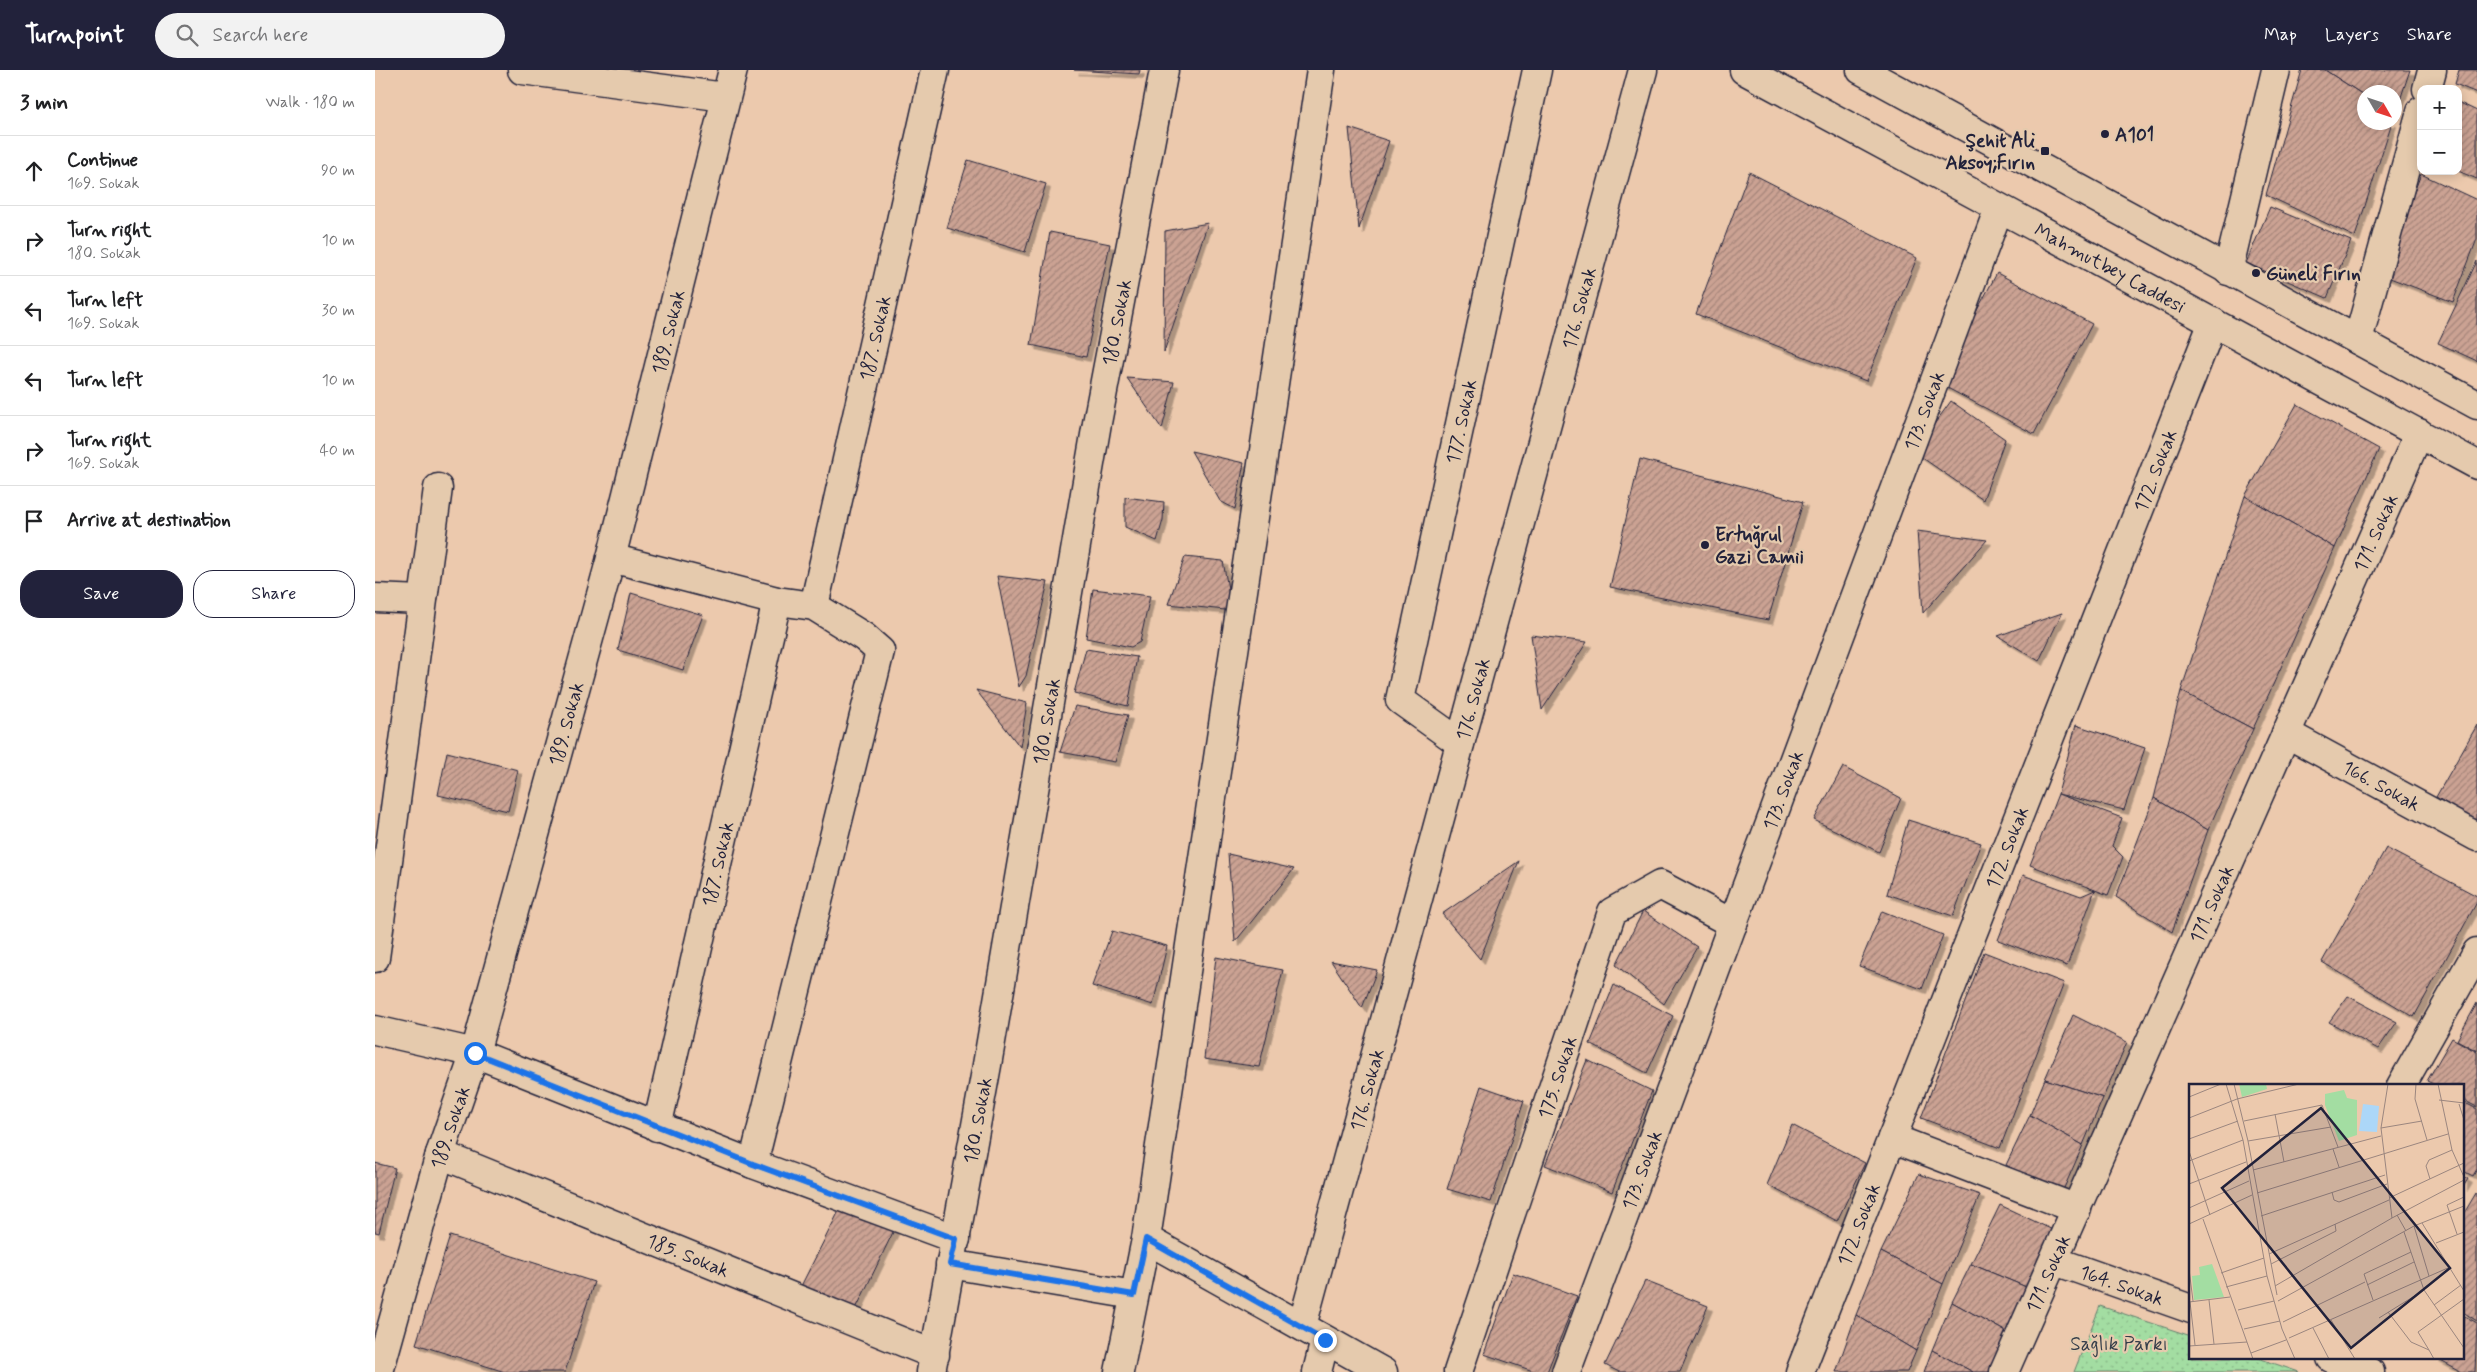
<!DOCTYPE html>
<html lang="en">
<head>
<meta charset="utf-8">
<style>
	body { margin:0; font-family:Mynerve,sans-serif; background:#f2f2f2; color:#202124 }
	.controls { position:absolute; right:15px; top:15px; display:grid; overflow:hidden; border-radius:10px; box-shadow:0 2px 12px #0003 }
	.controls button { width:45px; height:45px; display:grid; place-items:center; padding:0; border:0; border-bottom:1px solid #e0e0e0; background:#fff; color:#202124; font:25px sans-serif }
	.compass { position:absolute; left:1982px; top:15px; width:45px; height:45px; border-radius:50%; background:#fff; box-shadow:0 2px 12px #0003; rotate:129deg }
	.stop { position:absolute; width:15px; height:15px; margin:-11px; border:4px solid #1a73e8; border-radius:50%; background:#fff }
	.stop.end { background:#1a73e8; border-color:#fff; box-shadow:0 1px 5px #0008 }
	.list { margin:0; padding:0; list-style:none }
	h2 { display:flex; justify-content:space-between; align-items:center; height:65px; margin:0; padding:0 20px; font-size:21px }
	h2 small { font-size:16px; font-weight:400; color:#757577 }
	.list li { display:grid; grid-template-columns:32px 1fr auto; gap:15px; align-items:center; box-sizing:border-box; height:70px; padding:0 20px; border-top:1px solid #e0e0e0 }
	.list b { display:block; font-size:19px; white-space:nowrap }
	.list p { margin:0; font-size:16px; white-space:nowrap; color:#757577 }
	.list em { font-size:16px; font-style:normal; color:#757577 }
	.actions { display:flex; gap:10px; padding:15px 20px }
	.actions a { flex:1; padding:11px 0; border:1px solid #22223b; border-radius:20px; text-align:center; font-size:18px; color:#22223b }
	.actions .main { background:#22223b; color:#fff }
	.icon { flex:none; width:28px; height:28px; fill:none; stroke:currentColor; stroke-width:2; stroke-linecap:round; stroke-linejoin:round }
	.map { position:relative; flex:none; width:2102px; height:1302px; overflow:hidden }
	header { display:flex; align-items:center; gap:30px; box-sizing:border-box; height:70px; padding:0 25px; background:#22223b; color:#fff }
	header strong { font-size:24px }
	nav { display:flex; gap:28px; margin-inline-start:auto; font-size:18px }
	.search { width:350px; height:45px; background:#f2f2f2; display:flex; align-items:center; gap:12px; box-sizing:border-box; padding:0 18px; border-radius:28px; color:#757577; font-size:19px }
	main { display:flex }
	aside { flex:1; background:#fff }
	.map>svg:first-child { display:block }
</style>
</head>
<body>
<header>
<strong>Turnpoint</strong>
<div class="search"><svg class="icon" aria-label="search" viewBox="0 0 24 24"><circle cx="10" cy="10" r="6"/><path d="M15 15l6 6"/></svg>Search here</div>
<nav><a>Map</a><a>Layers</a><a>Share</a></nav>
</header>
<main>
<aside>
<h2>3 min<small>Walk · 180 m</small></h2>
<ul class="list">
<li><svg class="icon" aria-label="ahead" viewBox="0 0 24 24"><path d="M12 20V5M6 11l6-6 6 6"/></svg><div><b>Continue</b><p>169. Sokak</p></div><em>90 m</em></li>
<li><svg class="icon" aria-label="right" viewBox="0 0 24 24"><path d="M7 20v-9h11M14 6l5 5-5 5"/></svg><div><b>Turn right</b><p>180. Sokak</p></div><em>10 m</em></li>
<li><svg class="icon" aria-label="left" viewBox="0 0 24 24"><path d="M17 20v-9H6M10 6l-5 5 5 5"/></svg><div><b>Turn left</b><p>169. Sokak</p></div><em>30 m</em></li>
<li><svg class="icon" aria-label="left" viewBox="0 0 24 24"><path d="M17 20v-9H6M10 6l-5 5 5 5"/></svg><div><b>Turn left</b></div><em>10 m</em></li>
<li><svg class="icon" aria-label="right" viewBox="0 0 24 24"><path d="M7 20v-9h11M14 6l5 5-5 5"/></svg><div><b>Turn right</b><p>169. Sokak</p></div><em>40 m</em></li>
<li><svg class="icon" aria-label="arrive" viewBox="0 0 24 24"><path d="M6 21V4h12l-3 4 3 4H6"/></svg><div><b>Arrive at destination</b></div></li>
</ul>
<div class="actions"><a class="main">Save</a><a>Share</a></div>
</aside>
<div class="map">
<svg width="2102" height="1302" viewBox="0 0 2102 1302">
	<defs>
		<pattern id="park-dots" width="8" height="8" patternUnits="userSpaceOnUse" patternTransform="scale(1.25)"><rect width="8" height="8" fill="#a3dda2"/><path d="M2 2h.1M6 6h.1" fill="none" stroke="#8cbd8c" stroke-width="1.8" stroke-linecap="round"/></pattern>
		<pattern id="building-hatch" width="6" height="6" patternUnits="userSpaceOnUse" patternTransform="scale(1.25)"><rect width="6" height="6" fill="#cba293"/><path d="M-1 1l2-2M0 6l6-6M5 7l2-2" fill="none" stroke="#a48479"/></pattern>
		<filter id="shadow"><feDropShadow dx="4.5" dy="4.5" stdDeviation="0" flood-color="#0004"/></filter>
	</defs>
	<rect width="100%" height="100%" fill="#ecc9ad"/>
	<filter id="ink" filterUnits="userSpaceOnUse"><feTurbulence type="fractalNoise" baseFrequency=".02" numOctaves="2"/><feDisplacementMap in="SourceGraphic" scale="10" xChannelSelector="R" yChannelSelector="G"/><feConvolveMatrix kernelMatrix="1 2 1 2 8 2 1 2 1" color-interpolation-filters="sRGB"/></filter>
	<g filter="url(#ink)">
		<polygon fill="url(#park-dots)" stroke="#62806e" points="1725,1236 1816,1266 1816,1288 1883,1288 1924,1302 1699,1302"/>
		<g fill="url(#building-hatch)" stroke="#22223b" filter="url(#shadow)">
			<polygon points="699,0 765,0 764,4"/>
			<polygon points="1927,0 1950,0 1990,26 1990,52 2017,52 1980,167 1891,125"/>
			<polygon points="1950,0 2035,0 2020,45 2020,22 1990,22 1990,26"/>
			<polygon points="2084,0 2102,0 2102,23 2080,14"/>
			<polygon points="2083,32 2102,41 2102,109 2083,101"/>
			<polygon points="974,58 1014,71 984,159 980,118"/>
			<polygon points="593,90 671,114 650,182 572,158"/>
			<polygon points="1374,102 1542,188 1491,311 1321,244"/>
			<polygon points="2046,104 2102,130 2102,169 2078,232 2007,205"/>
			<polygon points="1895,137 1976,171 1952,228 1871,193"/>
			<polygon points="833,153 789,282 790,161"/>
			<polygon points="675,162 735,174 711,287 656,275"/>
			<polygon points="2102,191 2102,291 2063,273"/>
			<polygon points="1622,203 1717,254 1659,364 1563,313"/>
			<polygon points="752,308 799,312 787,359"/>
			<polygon points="1576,331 1630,369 1608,430 1539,382"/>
			<polygon points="1922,334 2004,379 1960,478 1870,426"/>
			<polygon points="816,381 869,393 860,439 845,431"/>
			<polygon points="1265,389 1428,432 1393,550 1235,517"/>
			<polygon points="1870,426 1960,478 1878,659 1806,621"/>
			<polygon points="750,427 789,432 788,450 782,471 750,457"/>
			<polygon points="1542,461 1612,470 1548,543"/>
			<polygon points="810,487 848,491 855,530 850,540 793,534"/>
			<polygon points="622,506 673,512 651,606 644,617"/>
			<polygon points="718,519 775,526 765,572 756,577 711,568"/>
			<polygon points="256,523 328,545 308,600 243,580"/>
			<polygon points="1687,543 1664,591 1623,566 1655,554"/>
			<polygon points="1156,565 1212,572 1167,640 1163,612"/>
			<polygon points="711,579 762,587 753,636 699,623"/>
			<polygon points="601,620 652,633 645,677"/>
			<polygon points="1806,621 1878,659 1833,760 1779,728"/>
			<polygon points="700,636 753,645 740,692 685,682"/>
			<polygon points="1701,655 1770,678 1749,740 1683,724"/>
			<polygon points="2102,655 2102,752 2061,727"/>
			<polygon points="72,682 143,700 133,741 63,725"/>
			<polygon points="1468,697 1526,728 1504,782 1439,750"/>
			<polygon points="1683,724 1747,748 1737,776 1748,787 1733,825 1655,795"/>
			<polygon points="1779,728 1833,760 1797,862 1741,827"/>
			<polygon points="1533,750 1606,773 1578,846 1512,824"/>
			<polygon points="2011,778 2102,826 2102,832 2039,947 1947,892"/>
			<polygon points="853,784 919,799 860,872"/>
			<polygon points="1144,791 1105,889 1067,844"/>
			<polygon points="1648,805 1706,826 1720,820 1692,896 1623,870"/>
			<polygon points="1268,841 1322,877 1289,934 1241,895"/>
			<polygon points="1507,841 1568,865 1547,919 1484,896"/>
			<polygon points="737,861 792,876 778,935 717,916"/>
			<polygon points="1609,882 1689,913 1625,1078 1546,1048"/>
			<polygon points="841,887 908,900 884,997 829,989"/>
			<polygon points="956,891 1002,900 987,938"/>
			<polygon points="1239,915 1298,946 1272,1003 1215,974"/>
			<polygon points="1973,926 2022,952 2003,979 1954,952"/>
			<polygon points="2102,933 2102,981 2082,970"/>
			<polygon points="1698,945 1752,972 1728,1028 1670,1009"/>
			<polygon points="2077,968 2102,982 2102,1037 2088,1030 2088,1016 2062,1016 2052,1011"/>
			<polygon points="1212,990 1277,1021 1237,1122 1170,1095"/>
			<polygon points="1670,1009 1728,1028 1708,1075 1655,1045"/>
			<polygon points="1106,1016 1149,1031 1116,1132 1072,1119"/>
			<polygon points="2088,1032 2102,1039 2102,1099 2098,1106 2088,1101"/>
			<polygon points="1655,1045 1708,1075 1686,1125 1631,1095"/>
			<polygon points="1417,1055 1490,1093 1462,1151 1392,1115"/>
			<polygon points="0,1093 20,1098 4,1163 0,1162"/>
			<polygon points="1544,1104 1605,1125 1568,1214 1506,1182"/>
			<polygon points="2088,1106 2093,1109 2088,1117"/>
			<polygon points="2101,1123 2102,1124 2102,1251 2088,1242 2088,1145"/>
			<polygon points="468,1133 521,1156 478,1245 424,1220"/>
			<polygon points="1625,1135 1680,1161 1656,1219 1596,1194"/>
			<polygon points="75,1166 219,1212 190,1302 130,1302 41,1274"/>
			<polygon points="1506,1182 1568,1214 1541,1281 1481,1245"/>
			<polygon points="1596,1194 1656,1219 1635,1264 1577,1232"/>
			<polygon points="1138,1203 1202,1226 1172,1302 1161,1302 1109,1284"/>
			<polygon points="1270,1211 1333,1236 1305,1302 1244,1302 1230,1295"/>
			<polygon points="1577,1232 1635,1264 1618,1302 1598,1302 1557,1280"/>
			<polygon points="1481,1245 1541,1281 1532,1302 1461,1302"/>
			<polygon points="2088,1245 2102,1253 2100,1302 2086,1302 2060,1288 2088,1288"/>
			<polygon points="1557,1280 1598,1302 1549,1302"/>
		</g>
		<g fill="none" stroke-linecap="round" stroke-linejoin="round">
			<g stroke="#22223b" stroke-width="31">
				<g id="street">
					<polyline points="147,0 350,27"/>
					<polyline points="2052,19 2057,0"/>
					<polyline points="1853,201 1901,0"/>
					<polyline points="1983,270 2046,41"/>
					<polyline points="236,488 402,531 439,536 489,567 505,581 378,1094"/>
					<polyline points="0,528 46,530"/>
					<path id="s1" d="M439,536L560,0"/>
					<path id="s2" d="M1911,663L2102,767"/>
					<path id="s3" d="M1085,673L1025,630L1162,0"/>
					<polyline points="0,888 63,418"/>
					<polyline points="0,960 100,983 378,1094 581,1169"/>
					<polyline points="2026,1016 2102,882"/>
					<path id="s4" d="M282,1057L402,531"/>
					<polyline points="1517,1068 1702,1139"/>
					<path id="s5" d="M65,1084L560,1285"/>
					<polyline points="771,1169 1008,1302"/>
					<path id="s6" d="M1680,1191L1816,1239"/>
					<polyline points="575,1194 759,1225"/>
					<path id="s7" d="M927,1256L1268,0"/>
					<polyline points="1956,1288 1995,1302"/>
					<path id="s8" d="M4,1302L65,1084L100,983L236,488L358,0"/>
					<polyline points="744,1302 771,1169 946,0"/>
					<polyline points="942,1302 950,1270"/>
					<path id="s9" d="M1083,1302L1237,842L1285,815L1358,854"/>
					<path id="s10" d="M1191,1302L1624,138"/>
					<path id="s11" d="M1425,1302L1838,252"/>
					<path id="s12" d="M1629,1302L2044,363"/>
				</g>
			</g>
			<g stroke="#22223b" stroke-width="31">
				<g id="secondary">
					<path id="s13" d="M1369,0L2102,395"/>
					<polyline points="1486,0 2102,335"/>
					<path id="s14" d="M556,1302L612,995L722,353L789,0"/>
				</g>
			</g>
			<use href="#street" stroke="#e5caad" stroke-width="28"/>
			<use href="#secondary" stroke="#e5caad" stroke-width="28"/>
		</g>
	</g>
	<g fill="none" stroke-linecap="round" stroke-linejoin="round" filter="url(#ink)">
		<polyline stroke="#1a73e8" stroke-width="6" points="100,983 378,1094 581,1169 575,1194 759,1225 771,1169 950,1270"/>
	</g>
	<g fill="#22223b" stroke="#e5caad" stroke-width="2">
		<circle cx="1730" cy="64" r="5"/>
		<rect x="1665" y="76" width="10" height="10" rx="2.5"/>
		<circle cx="1881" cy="203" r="5"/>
		<circle cx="1330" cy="475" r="5"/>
	</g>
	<g text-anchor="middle" stroke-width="4.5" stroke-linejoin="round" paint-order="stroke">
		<g font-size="19" font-weight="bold" fill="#22223b" stroke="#e5caad" text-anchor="start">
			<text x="1740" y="71">A101</text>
			<text x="1660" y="77" text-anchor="end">Şehit Ali<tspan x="1660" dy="22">Aksoy;Fırın</tspan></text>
			<text x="1891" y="210">Güneli Fırın</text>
			<text x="1340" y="471">Ertuğrul<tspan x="1340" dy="22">Gazi Camii</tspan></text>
		</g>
		<g font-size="19" fill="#22223b" stroke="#e5caad">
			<text dy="7" stroke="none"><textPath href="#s13" startOffset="416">Mahmutbey Caddesi</textPath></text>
			<text dy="7" stroke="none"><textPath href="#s7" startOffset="1055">176. Sokak</textPath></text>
			<text dy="7" stroke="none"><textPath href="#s14" startOffset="1066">180. Sokak</textPath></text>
			<text dy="7" stroke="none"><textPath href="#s8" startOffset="1080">189. Sokak</textPath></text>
			<text dy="7" stroke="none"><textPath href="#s1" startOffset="275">187. Sokak</textPath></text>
			<text dy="7" stroke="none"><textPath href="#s10" startOffset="1026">173. Sokak</textPath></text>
			<text dy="7" stroke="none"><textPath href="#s3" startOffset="359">177. Sokak</textPath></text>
			<text dy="7" stroke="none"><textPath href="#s11" startOffset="969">172. Sokak</textPath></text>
			<text dy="7" stroke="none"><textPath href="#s12" startOffset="918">171. Sokak</textPath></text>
			<text dy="7" stroke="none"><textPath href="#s7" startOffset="650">176. Sokak</textPath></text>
			<text dy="7" stroke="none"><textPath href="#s14" startOffset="661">180. Sokak</textPath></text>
			<text dy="7" stroke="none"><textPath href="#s8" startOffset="675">189. Sokak</textPath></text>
			<text dy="7" stroke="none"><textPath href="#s2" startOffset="109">166. Sokak</textPath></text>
			<text dy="7" stroke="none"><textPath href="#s10" startOffset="621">173. Sokak</textPath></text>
			<text dy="7" stroke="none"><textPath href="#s11" startOffset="564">172. Sokak</textPath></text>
			<text dy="7" stroke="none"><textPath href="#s4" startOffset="270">187. Sokak</textPath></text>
			<text dy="7" stroke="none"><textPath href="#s12" startOffset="512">171. Sokak</textPath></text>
			<text dy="7" stroke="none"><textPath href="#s9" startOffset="311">175. Sokak</textPath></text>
			<text dy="7" stroke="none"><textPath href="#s7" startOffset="245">176. Sokak</textPath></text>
			<text dy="7" stroke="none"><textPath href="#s14" startOffset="256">180. Sokak</textPath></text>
			<text dy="7" stroke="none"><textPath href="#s8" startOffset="255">189. Sokak</textPath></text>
			<text dy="7" stroke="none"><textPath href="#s10" startOffset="216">173. Sokak</textPath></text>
			<text dy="7" stroke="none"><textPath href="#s11" startOffset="159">172. Sokak</textPath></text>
			<text dy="7" stroke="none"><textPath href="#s5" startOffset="268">185. Sokak</textPath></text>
			<text dy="7" stroke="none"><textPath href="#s12" startOffset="108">171. Sokak</textPath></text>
			<text dy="7" stroke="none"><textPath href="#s6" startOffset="71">164. Sokak</textPath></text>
		</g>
		<g font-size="19" fill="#353e4a" stroke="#e5caad">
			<text x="1744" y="1280">Sağlık Parkı</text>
		</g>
	</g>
	<g transform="translate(1814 1014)">
		<rect width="275" height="275" fill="#ecc9ad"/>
		<path d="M50,0H77L78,5L53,13Z" fill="#a3dda2"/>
		<path d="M155,6L158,14L168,16V51L150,57L136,21V10ZM23,180L35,213L5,216L3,192L11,191L10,183Z" fill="#a3dda2"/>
		<path d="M174,20L190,22L188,48L170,47Z" fill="#acd7f8"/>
		<path fill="none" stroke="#9b867f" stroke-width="1" d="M37,0L54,56L78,192L93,245L106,275M45,0L59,57L88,211M199,0L192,44L203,134M227,0L226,15L238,56M249,0L263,66L275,93M0,13L32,0M250,16L275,19M270,20L275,36M86,30L95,78M0,34L48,15L110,0M55,37L133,21L149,63M192,44L233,37M0,55L49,37M59,57L142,43M144,65L150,83M0,67L21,131M0,77L54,56M64,86L192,52M241,95L237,82L240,76L263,66M0,100L57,78M143,108L145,116L150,118L198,100M68,109L259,50M200,114L275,79M0,124L60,97M208,131L217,147M72,132L196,91M14,135L64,275M233,139L275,207M0,140L63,111M225,142L240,192M215,148L235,206L275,264M268,150L258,121L275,113M247,159L275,148M80,170L200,116M82,180L147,147L146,140M0,185L4,217M32,189L75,174M178,201L225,178M86,202L203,134L275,96M37,203L78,192M20,216L25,260M184,216L175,190L222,168M89,217L225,142L275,122M0,218L41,213M1,218L6,261M245,221L272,201M49,226L85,217M199,228L222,258L240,266L245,275M190,234L235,206M142,236L166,275M94,238L176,198M124,244L140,275M55,245L91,237M100,254L261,183M0,262L58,258M240,266L229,248L275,215M62,269L97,256"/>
		<path fill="#22223b" fill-opacity="0.15" stroke="#22223b" stroke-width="2.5" d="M132,24L261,184L162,264L33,104Z"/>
		<rect width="275" height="275" fill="none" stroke="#22223b" stroke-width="2.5"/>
	</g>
</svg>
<div class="controls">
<button>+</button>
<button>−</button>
</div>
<svg class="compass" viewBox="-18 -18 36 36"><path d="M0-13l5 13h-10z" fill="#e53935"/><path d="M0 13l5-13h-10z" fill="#757577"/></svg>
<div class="stop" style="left:100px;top:983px"></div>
<div class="stop end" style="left:950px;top:1270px"></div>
</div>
</main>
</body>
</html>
